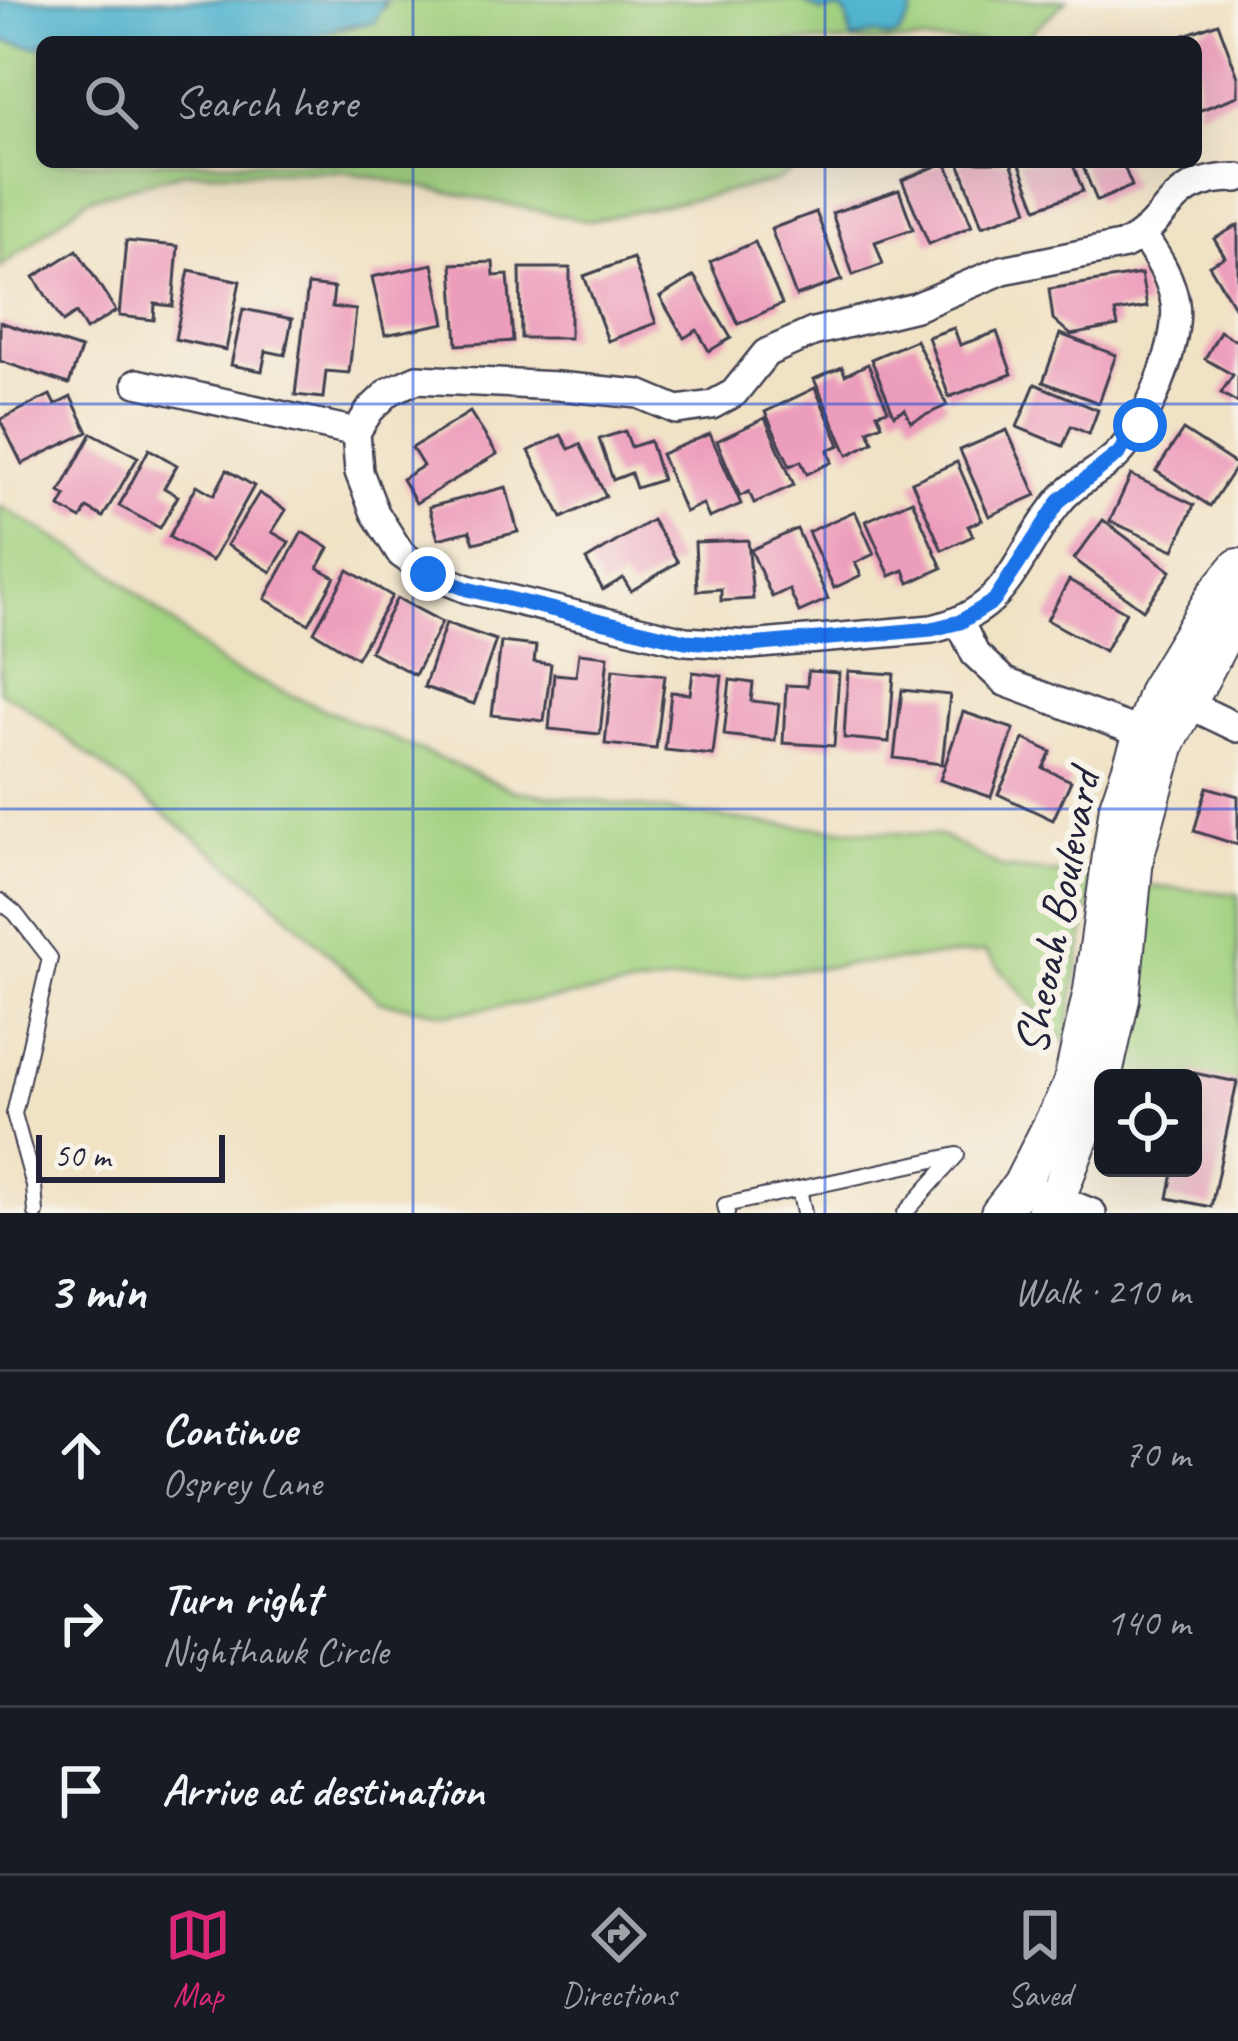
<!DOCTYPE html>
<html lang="en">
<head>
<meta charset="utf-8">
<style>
	body { margin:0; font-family:Caveat,sans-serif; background:#20242c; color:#f1f3f6 }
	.controls { position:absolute; right:36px; bottom:36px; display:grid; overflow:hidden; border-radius:18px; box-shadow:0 12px 48px #0002 }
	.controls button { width:108px; height:108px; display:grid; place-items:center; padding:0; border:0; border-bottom:3px solid #363941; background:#171b24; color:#f1f3f6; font:60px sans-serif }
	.scale { position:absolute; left:36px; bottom:30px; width:189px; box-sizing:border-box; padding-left:12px; border:6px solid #22223b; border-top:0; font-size:33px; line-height:42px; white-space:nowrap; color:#22223b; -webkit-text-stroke:9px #f7f3e8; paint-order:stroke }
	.stop { position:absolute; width:36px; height:36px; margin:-27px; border:9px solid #1a73e8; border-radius:50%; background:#fff }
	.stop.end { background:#1a73e8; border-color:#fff; box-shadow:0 3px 12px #0008 }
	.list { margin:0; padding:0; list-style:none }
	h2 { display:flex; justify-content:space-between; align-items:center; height:156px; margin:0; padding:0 48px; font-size:51px }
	h2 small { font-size:39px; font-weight:400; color:#9ea1a6 }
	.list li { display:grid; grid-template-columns:78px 1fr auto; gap:36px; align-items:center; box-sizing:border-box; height:168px; padding:0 48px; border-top:3px solid #363941 }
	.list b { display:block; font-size:45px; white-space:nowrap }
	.list p { margin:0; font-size:39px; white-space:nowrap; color:#9ea1a6 }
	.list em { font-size:39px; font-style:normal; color:#9ea1a6 }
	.icon { flex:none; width:66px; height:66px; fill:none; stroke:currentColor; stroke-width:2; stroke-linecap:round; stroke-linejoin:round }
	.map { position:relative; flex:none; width:1238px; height:1213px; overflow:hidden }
	.search { position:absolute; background:#171b24; box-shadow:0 12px 48px #0002; left:36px; right:36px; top:36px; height:132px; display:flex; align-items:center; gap:30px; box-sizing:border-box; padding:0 42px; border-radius:18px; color:#9ea1a6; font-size:45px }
	.sheet { height:660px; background:#171b24 }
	nav { display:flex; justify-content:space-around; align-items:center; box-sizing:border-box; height:168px; border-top:3px solid #363941; background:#171b24; font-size:33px; color:#9ea1a6 }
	nav a { display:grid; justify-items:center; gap:6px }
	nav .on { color:#db2777 }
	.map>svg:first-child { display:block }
</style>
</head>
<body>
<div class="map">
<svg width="1238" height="1213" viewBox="0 0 1238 1213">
	<rect width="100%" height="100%" fill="#f7f3e8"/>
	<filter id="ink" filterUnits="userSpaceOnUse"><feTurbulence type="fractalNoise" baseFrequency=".00833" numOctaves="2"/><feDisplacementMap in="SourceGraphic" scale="24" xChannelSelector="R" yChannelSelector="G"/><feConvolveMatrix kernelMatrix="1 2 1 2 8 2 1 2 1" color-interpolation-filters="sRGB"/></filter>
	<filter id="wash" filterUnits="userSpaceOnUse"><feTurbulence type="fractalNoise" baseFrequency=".004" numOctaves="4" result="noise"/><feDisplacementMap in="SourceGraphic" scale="48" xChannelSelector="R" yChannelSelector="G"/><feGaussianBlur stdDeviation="2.7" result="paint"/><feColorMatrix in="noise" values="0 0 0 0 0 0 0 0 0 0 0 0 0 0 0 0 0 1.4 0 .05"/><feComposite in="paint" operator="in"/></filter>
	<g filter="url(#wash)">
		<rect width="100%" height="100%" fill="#f0e2c5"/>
		<g fill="#a3d281" stroke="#627a5e" stroke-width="3">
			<path d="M386,0H801L811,7L841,9L847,16L849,30C874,43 890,29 912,14V0H1067L1020,42H151L221,41L243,36L289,39L356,26L385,7Z"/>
			<polygon points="0,40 42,48 42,162 812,162 773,182 590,221 343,171 185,172 87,199 0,268"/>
			<polygon points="0,506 105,567 225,667 515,791 769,824 941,836 1003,868 1093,877 1066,1043 986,952 677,981 448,1014 379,1001 256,885 19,701 0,692"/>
			<polygon points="1147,886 1238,894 1238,1091 1193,1086 1193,1078 1118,1078"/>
		</g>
		<g fill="#53b6d1" stroke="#3a6c86" stroke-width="3">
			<polygon points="0,0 386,0 374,23 343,26 310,38 243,36 221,41 42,42 42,48 0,40"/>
			<polygon points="801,0 912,0 912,14 899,35 889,38 874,34 852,40 847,16 841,9 821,12"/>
		</g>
		<g id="blocks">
			<g fill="#ed9dbc">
				<polygon points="1218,23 1238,77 1238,96 1198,111 1196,42 1168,41"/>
				<polygon points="946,162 972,226 929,244 902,180"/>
				<polygon points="959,162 1011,162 1028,210 982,226"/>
				<polygon points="1019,162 1072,162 1083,191 1037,208"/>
				<polygon points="1081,162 1122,162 1132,186 1097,201"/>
				<polygon points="899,190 913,229 875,242 883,264 853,275 832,213"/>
				<polygon points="816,212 842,280 796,296 771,229"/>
				<polygon points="1238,225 1238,313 1209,265 1225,257 1214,239"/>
				<polygon points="126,241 178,246 173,306 155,304 154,320 119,316"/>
				<polygon points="755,242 782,304 738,324 710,262"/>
				<polygon points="77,250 116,311 86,330 76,313 63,322 34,277"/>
				<polygon points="633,258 656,323 608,341 584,276"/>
				<polygon points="493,262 494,276 508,275 513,341 457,345 452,264"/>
				<polygon points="433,264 445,323 385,335 372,277"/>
				<polygon points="520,268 570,268 570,338 521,338"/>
				<polygon points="189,270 240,281 226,350 175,339"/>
				<polygon points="1141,274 1147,307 1115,312 1118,326 1071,335 1053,319 1049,289"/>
				<polygon points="694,276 731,338 709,351 697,330 684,338 660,297"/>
				<polygon points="308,285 334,288 332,307 356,310 349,373 326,371 323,398 295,395"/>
				<polygon points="243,309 292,319 285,355 266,351 262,371 231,365"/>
				<polygon points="0,322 81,349 69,384 0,361"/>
				<polygon points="954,328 960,345 997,332 1012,374 949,397 928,337"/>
				<polygon points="1220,331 1238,342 1238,403 1221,393 1233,375 1205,359"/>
				<polygon points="1060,334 1116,355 1099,403 1043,382"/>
				<polygon points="916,340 947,405 911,422 905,409 894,415 871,359"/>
				<polygon points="868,364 888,410 877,413 882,424 868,430 873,442 848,455 814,379 842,367 845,375"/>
				<polygon points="1035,384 1098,410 1089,434 1071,426 1063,446 1017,427"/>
				<polygon points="815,388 840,445 828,450 832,462 807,474 801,461 790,466 765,412"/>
				<polygon points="50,395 55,405 71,397 88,432 22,464 0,420"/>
				<polygon points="470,412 497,454 416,503 402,479 423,466 412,448"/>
				<polygon points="765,418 794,485 754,503 749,492 740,496 717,441"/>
				<polygon points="1007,430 1036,495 989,516 960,450"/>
				<polygon points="1183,430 1237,465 1210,506 1156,471"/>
				<polygon points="625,431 631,447 650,441 662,480 636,488 631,473 613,480 599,439"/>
				<polygon points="92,433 138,457 103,517 87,508 81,519 60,507 66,496 60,492"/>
				<polygon points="710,434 741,504 709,518 703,504 685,512 661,454"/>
				<polygon points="561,435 569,449 580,444 606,496 562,518 529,451"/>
				<polygon points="149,449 177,465 164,488 178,496 160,528 119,506"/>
				<polygon points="957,462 982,520 968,526 973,536 942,550 912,482"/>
				<polygon points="227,470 254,486 212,561 169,537 197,485 214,495"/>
				<polygon points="1131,475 1194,505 1174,550 1110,521"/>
				<polygon points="506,487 518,532 474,543 470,531 438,539 429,507"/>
				<polygon points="259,493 286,510 272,532 289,542 271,572 227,545"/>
				<polygon points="912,500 942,568 909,583 904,570 890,576 866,521"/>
				<polygon points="855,511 874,554 855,563 861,575 834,588 808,532"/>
				<polygon points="652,520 678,562 631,591 623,578 603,590 586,560"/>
				<polygon points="1103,520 1171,571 1143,610 1074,559"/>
				<polygon points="797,529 828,599 799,612 789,589 772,597 751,550"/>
				<polygon points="302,532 329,548 318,568 335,577 309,624 265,599"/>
				<polygon points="748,540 753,599 721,601 721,589 697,591 695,542"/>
				<polygon points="348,570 392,596 357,658 314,632"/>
				<polygon points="1069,580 1126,612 1105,651 1047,620"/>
				<polygon points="397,598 442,622 415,675 370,651"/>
				<polygon points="446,623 496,640 474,704 424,687"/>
				<polygon points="501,642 536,646 534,662 551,664 544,721 492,715"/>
				<polygon points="579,653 608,656 600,734 549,729 554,674 576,676"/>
				<polygon points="613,669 665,675 656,749 605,744"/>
				<polygon points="808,671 839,673 834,746 783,743 786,685 807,686"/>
				<polygon points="848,671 894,674 889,742 844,738"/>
				<polygon points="693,672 722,676 713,755 665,750 671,692 690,694"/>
				<polygon points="730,680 753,683 751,701 779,704 775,741 724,735"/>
				<polygon points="902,690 950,695 942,764 894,758"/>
				<polygon points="963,712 1014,729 991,797 940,780"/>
				<polygon points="1024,739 1051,752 1043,768 1071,781 1053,820 998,794"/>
				<polygon points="1207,787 1238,796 1238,845 1194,831"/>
				<polygon points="1194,1073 1237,1082 1211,1207 1168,1198 1174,1168 1193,1168"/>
			</g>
		</g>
	</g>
	<g filter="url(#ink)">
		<use href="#blocks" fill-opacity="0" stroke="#413f50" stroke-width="3"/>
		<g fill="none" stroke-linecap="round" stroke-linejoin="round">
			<g stroke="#413f50" stroke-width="18">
				<g id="lane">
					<polyline points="0,901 15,913 50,958 14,1114 34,1186 36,1213"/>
					<polyline points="799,1189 804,1213"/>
					<polyline points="727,1213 725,1205 957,1155 905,1213"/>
				</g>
			</g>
			<g stroke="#413f50" stroke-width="32">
				<g id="street">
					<path d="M1143,236C1157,257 1171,277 1175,303C1181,343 1145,429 1116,456C1098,473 1073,483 1058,503C1013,559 1012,610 932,629L750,645L685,641L467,589L428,573L401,554L375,513L359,472L356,432L370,410L390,391L417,379L557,386L639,394L677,410L712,405L734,393L766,353L813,332L916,307L1003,270L1125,245C1173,221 1166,177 1238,178"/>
					<polyline points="137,383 356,432"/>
					<polyline points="960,623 975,654 1005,682 1160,740"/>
					<polyline points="1171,696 1238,728"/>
					<polyline points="1040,1192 1092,1213"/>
				</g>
			</g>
			<g stroke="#413f50" stroke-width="40">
				<g id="secondary">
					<polyline points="1103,1078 1121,999 1135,858 1167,743 1238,608"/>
					<polyline points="999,1213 1021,1185 1071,1086 1092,990 1118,806 1157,691 1215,595 1238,567"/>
					<polyline points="1044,1213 1057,1198 1103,1079"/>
				</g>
			</g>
			<use href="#lane" stroke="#fff" stroke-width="14"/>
			<use href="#street" stroke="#fff" stroke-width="27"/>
			<use href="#secondary" stroke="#fff" stroke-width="36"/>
		</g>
	</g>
	<g fill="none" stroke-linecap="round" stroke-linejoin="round" filter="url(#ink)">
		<polyline stroke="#1a73e8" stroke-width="15" points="428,574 467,589 685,641 750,645 932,629 960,622 994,601 1060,500 1118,454 1140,425"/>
	</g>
	<path fill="none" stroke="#1d4ed8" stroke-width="3" stroke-opacity="0.55" d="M413,0V42M825,0V42M413,162V1213M825,162V1213M0,404H1238M0,809H1238"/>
	<g text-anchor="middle" stroke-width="12" stroke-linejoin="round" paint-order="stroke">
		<g font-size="48" fill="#22223b" stroke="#f7f3e8">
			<text transform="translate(1056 912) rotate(-79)" y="17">Sheoah Boulevard</text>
		</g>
	</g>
</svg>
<div class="controls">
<button><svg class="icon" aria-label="locate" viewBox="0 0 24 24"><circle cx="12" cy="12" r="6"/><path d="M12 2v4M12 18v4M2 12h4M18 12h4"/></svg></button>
</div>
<div class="scale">50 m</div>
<div class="stop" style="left:1140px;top:425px"></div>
<div class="stop end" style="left:428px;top:574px"></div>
<div class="search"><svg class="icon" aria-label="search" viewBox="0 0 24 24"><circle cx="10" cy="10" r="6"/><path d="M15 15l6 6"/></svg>Search here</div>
</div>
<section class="sheet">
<h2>3 min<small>Walk · 210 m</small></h2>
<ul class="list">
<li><svg class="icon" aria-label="ahead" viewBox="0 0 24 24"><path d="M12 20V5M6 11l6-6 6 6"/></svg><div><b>Continue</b><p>Osprey Lane</p></div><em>70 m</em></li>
<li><svg class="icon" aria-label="right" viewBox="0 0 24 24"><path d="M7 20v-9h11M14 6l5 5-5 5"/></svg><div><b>Turn right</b><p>Nighthawk Circle</p></div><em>140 m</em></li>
<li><svg class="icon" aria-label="arrive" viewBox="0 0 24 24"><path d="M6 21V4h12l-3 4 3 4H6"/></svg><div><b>Arrive at destination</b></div></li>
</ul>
</section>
<nav>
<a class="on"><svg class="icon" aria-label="map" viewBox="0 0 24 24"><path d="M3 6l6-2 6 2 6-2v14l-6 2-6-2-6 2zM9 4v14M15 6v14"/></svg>Map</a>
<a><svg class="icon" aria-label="directions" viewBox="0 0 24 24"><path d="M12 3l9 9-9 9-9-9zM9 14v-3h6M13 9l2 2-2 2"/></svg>Directions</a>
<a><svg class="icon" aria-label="saved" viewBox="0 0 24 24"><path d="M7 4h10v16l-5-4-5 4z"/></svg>Saved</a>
</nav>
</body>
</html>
